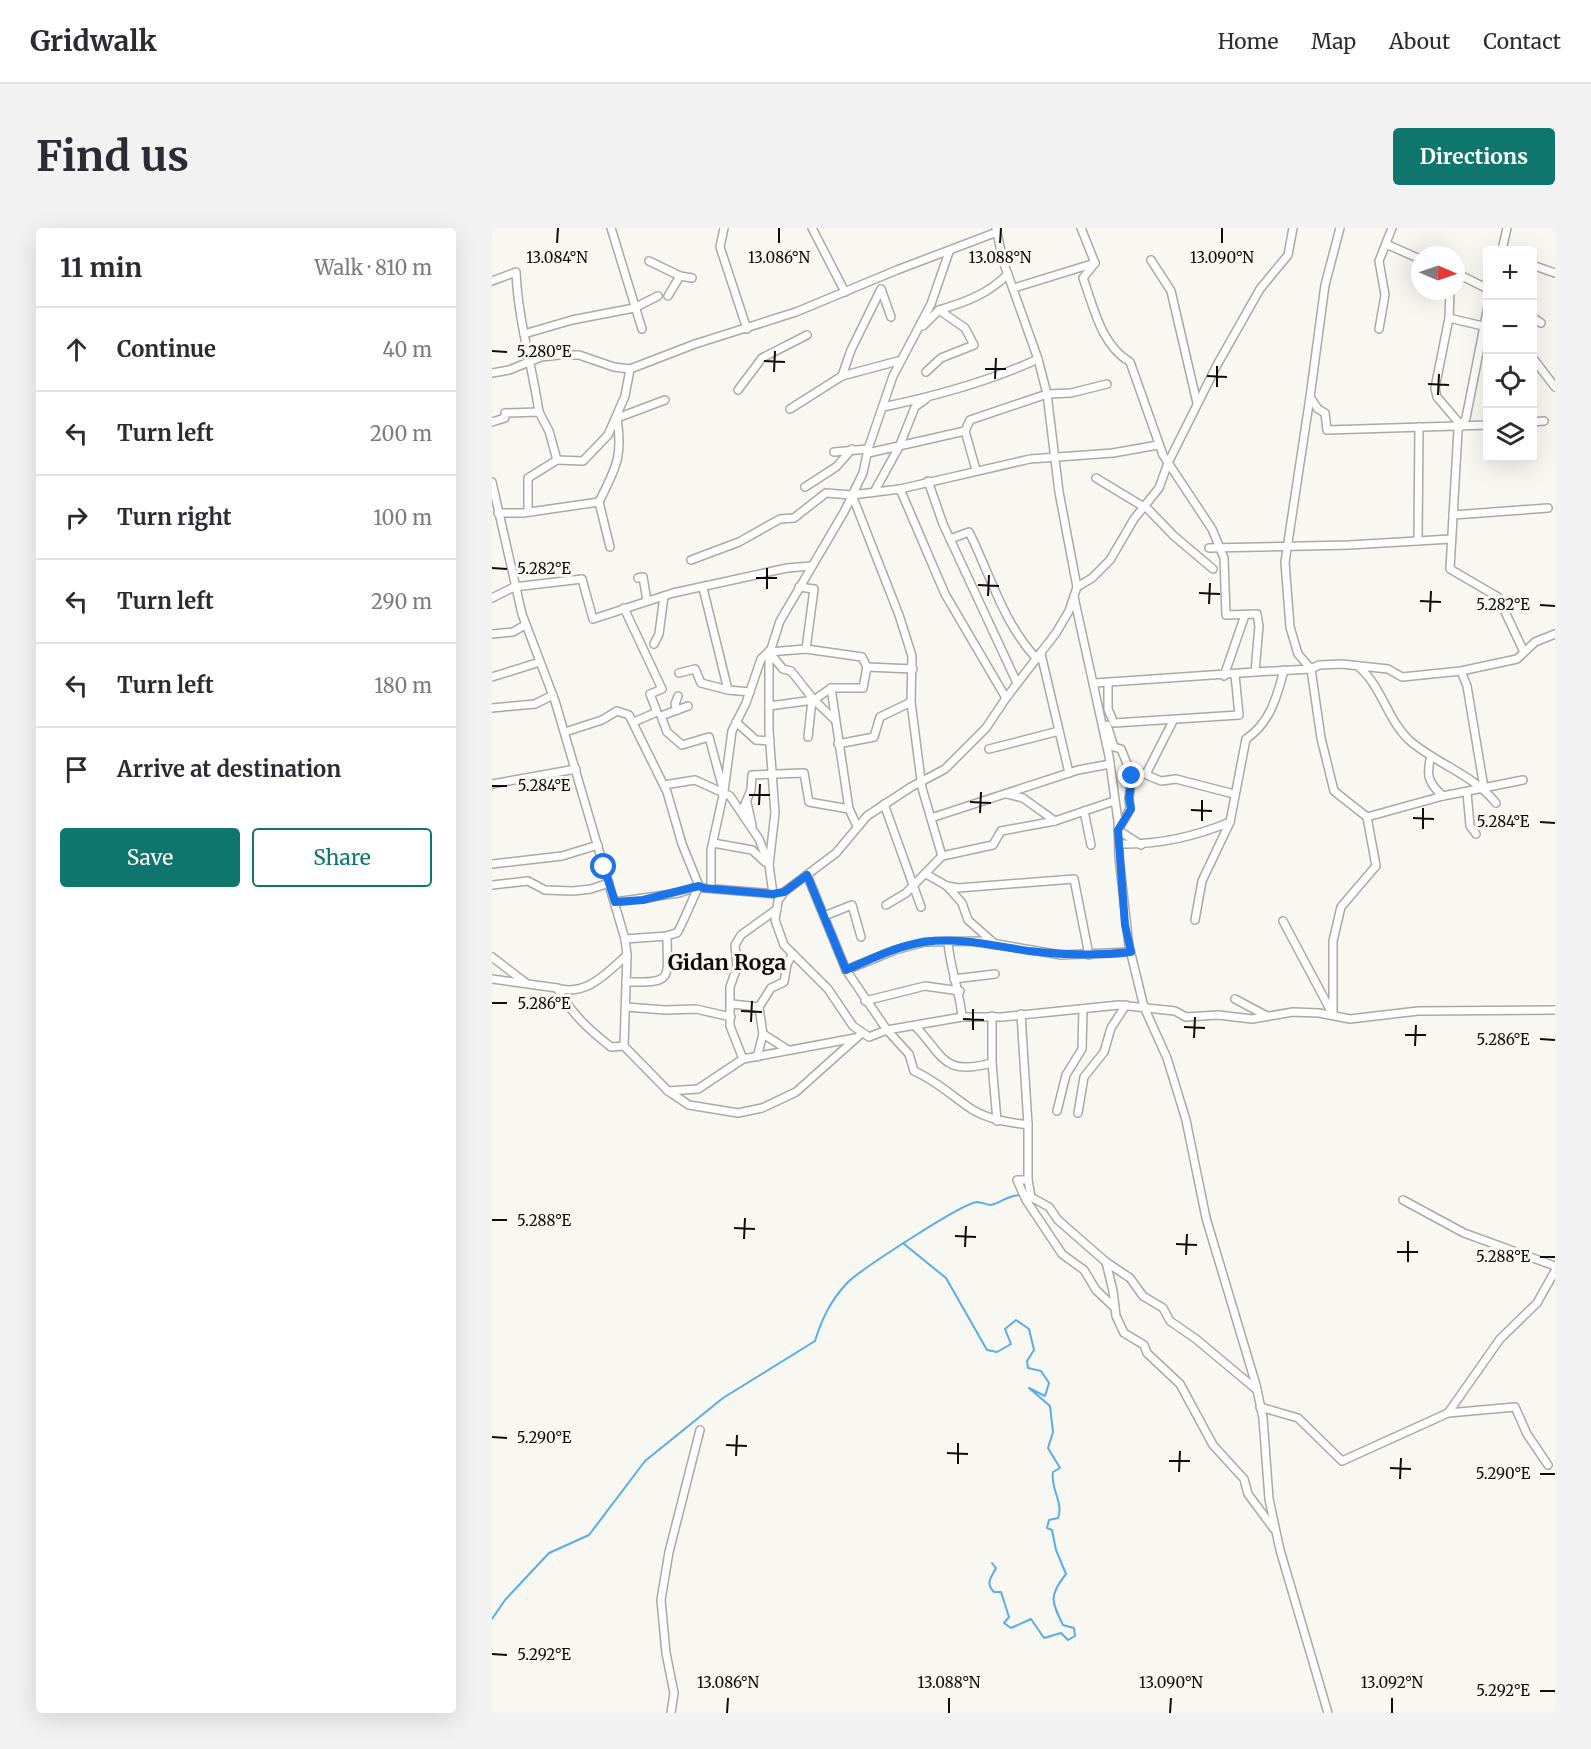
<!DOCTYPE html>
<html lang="en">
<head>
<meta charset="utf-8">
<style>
	body { margin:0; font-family:Merriweather,serif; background:#f2f2f3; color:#2b2b33 }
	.controls { position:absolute; right:18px; top:18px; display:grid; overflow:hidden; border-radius:6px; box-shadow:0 6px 24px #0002 }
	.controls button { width:54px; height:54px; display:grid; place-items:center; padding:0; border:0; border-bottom:2px solid #e1e1e2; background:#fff; color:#2b2b33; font:30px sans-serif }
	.compass { position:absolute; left:919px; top:18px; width:54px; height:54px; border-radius:50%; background:#fff; box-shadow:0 6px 24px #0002; rotate:92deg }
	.stop { position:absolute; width:18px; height:18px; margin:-14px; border:4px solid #1a73e8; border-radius:50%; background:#fff }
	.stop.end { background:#1a73e8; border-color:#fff; box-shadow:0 2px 6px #0008 }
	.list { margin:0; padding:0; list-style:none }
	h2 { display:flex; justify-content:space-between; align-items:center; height:78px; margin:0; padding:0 24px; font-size:26px }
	h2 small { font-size:20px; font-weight:400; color:#7c7c81 }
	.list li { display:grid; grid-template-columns:39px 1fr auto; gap:18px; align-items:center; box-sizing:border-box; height:84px; padding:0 24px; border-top:2px solid #e1e1e2 }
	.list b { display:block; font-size:22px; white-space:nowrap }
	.list em { font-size:20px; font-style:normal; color:#7c7c81 }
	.actions { display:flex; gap:12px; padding:18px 24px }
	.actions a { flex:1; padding:14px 0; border:2px solid #0f766e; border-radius:6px; text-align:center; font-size:21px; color:#0f766e }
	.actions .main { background:#0f766e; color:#fff }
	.icon { flex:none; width:33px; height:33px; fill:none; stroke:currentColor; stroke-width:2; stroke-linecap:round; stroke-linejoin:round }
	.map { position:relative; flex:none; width:1063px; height:1485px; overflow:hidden; border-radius:6px }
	header { display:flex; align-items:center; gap:36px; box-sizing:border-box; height:84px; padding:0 30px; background:#fff; border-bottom:2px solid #e1e1e2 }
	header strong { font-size:28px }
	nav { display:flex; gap:33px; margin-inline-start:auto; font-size:21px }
	.intro { display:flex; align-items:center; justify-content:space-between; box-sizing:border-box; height:144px; padding:0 36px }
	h1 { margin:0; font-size:42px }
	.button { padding:15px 27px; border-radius:6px; background:#0f766e; color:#fff; font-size:21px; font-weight:700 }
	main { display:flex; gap:36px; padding:0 36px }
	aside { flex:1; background:#fff; border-radius:6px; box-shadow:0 6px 24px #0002 }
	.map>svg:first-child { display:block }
</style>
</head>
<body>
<header>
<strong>Gridwalk</strong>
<nav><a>Home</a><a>Map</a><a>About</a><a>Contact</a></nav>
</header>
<div class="intro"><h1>Find us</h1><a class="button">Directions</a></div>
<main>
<aside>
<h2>11 min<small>Walk · 810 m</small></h2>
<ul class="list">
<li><svg class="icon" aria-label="ahead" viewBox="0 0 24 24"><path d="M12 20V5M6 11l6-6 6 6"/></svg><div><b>Continue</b></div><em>40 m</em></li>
<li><svg class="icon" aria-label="left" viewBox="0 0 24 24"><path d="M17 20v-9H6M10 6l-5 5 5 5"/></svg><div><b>Turn left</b></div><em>200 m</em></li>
<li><svg class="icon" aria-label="right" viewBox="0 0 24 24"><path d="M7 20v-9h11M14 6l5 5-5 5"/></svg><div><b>Turn right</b></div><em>100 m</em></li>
<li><svg class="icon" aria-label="left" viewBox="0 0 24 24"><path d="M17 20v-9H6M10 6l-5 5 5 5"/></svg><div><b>Turn left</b></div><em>290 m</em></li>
<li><svg class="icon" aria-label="left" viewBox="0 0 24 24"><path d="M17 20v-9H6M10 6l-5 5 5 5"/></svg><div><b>Turn left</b></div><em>180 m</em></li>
<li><svg class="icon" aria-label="arrive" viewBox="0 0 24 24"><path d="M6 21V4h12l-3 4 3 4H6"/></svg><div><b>Arrive at destination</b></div></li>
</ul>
<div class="actions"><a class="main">Save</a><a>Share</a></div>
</aside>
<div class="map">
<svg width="1063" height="1485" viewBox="0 0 1063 1485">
	<rect width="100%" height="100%" fill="#f9f7f1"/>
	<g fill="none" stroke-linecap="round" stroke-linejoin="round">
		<g stroke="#59ade8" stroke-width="2">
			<path d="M412,1016L454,1050L495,1122L505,1124L519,1116L513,1101L524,1092L537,1101L542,1122L535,1133L536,1140L549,1143L557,1155L553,1168L537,1160L558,1178L561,1204L556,1220L568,1240L561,1244C558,1260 572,1275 566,1290L557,1292L555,1300L560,1302L564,1322L574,1346C557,1367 559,1373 571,1397L582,1400L583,1408L576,1412L569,1405L552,1410L539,1391L519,1400L512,1395L517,1389L509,1364H502C493,1355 499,1350 504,1340L500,1335"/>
			<path d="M0,1391L13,1372L57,1325L97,1307L153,1233L231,1170L323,1113C330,1090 339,1072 356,1054C370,1041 470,975 485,974C490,974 495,977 499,977C510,975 514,967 529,967"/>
		</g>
		<g stroke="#aba9a4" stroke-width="10">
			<g id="street">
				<polyline points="119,0 150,101"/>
				<polyline points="232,0 228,19 255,101"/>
				<polyline points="320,0 353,64"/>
				<polyline points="504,0 511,33 546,131 555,166 567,264 585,359 577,383 564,405 514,470 494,500 453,541 419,559 375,588 344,625 292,664 286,673 283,692 292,717 336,761 361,798 377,809 395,802 470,789 510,789 627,777 683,783 694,789 726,787 760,791 801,784 827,785 858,791 926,783 1063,782"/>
				<path d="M589,0L603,35L591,50C602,80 609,117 638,134L671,227L720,301L732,330L734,387L765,386L767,398L763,444L603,455"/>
				<polyline points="894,16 928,31"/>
				<polyline points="1010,22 1015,0"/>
				<polyline points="659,32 679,63 705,175"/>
				<polyline points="157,33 188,48 200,50"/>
				<polyline points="1040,37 1063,45"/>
				<polyline points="964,45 996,61"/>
				<path d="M0,53L24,44C26,92 40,137 47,184"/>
				<polyline points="522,60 603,35"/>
				<polyline points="958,63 957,90 943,160 945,169 968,196"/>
				<polyline points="176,68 188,48"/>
				<polyline points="996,78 974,190 966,202 958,341 1006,369 1032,424"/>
				<path d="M447,82C474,74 496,66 516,46"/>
				<polyline points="1040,89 1049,95"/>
				<polyline points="957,90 995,99"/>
				<polyline points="431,98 447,82 473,100 482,117 449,130 434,144"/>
				<polyline points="887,101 893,67 887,33 900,0"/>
				<polyline points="32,106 80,92 142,80 166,68"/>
				<polyline points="1040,129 1063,159"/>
				<polyline points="0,145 17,142 49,129 67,127 87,127 122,139 138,141 203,116 304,84 405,42 505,4"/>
				<polyline points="350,148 406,133"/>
				<polyline points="246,162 270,130 315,107"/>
				<polyline points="818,169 833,57 848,0"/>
				<path d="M391,179C444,168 496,154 546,131"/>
				<polyline points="298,181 350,148 359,122 389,61 399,89"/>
				<polyline points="0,194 13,190 13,185 47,184 57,203 65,232 36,250 36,284"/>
				<polyline points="1040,194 1052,193"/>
				<polyline points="996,197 835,202 833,185 826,181 818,169 793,334 798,399 806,426 819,441 827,437 850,436 896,441 910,449 969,443 1025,431 1043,414 1063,406"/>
				<polyline points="473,203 484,242"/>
				<polyline points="342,224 376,221"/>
				<polyline points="376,225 473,203 478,192 555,166 579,165 615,156"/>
				<polyline points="65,232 91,233 116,207 133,168 138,141"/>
				<polyline points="604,250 652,279"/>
				<polyline points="436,253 451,296 525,455"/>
				<polyline points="0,254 30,386 63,473 133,711 135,727 132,818 176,863 197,877 246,885 270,880 304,864 370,805"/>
				<polyline points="313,259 344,239 360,221"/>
				<polyline points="408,261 453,366 514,470"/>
				<polyline points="382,264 407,219 423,179 434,171"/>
				<polyline points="360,267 407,387 420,428 419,474 430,560 450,628"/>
				<path d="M107,274C124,239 131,230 125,190L173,172"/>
				<polyline points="653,278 682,308 721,341"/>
				<polyline points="6,285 31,285 107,274 118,319"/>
				<polyline points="961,287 1056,280"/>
				<path d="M458,311L477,304C499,348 511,395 545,431"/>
				<polyline points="926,313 927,199"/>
				<polyline points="717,320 857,317 959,311"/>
				<polyline points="199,332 247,314 288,291 302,290 334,265 360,267 408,261 538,231 621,225 666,217"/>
				<polyline points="146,350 151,349 155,373"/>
				<polyline points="307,359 322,361 314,421"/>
				<polyline points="585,359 600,350 618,332 642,291 667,260 676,235 725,137 768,61 796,27 801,0"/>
				<polyline points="211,360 236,462"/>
				<polyline points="582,369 617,528 626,593 627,629 637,718 652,779 675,830 694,892 714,990 764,1157 771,1190 777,1271 788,1322 836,1485"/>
				<polyline points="0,370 22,359 90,351 101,391 181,365 295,340 319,338"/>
				<polyline points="132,380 170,461 158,466 165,484 142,494"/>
				<polyline points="0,406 21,404 33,397"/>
				<polyline points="162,416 167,406 172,368"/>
				<polyline points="277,424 277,503 283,585 277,637 281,666"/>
				<polyline points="277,424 314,421 370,429 375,439"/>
				<polyline points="277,424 291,441 299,443 322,472 343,492"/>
				<polyline points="549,426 577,545"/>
				<path d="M867,439C890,459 895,491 917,512C944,536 981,546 1004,575"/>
				<polyline points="969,443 975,458 992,560"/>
				<polyline points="763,444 819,441 829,510 842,563 875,589 884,638 849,679 841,713 841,787"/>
				<polyline points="187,445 203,441 209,455 236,462 258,464"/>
				<polyline points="732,448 753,387"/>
				<polyline points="0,449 48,434"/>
				<polyline points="616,455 616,481 622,495 747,487 743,447"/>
				<polyline points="339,460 357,581 365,598"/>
				<polyline points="196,478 169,488 175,504 190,517 217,509 231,561"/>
				<polyline points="277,478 322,472 339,460 371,460 375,439 421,441"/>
				<polyline points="0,480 43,476 61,467"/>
				<polyline points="185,482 183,476 186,468"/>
				<polyline points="244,494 264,512 278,513"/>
				<polyline points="615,497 622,519 629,521 640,548 637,570 638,581 626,602 649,617"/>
				<path d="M73,504L110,492L125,483L137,487L175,564L190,616L207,658C203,665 188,702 185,705C184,705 177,707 175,708C175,751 183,755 134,754"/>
				<polyline points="316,509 320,472"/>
				<polyline points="346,516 382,509 388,489 419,474"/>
				<polyline points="497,521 567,503"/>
				<path d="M939,528C934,547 936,555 951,568"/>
				<polyline points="638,540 669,553 684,551 742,566"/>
				<polyline points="654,546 681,493"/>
				<polyline points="0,556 84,541"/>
				<polyline points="172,557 203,552 238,568 267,611 277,637"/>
				<polyline points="975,564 978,598 984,606"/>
				<polyline points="515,566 531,570 563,593"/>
				<polyline points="255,575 260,597"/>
				<polyline points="392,576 429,679"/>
				<polyline points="250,583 259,562 260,547 312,545 317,574 357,581"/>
				<polyline points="592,583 599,617"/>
				<polyline points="875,589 951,568 1031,552"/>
				<polyline points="439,590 586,542 618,536"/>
				<polyline points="221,615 260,622 273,634"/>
				<path d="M627,616C666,617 702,609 738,594"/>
				<polyline points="0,636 70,628 106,617"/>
				<polyline points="434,646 455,658 466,660 582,651 597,727"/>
				<path d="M315,647L354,742L395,802L417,826L422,843C445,853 461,869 481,882C498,892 516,894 536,897V952"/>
				<polyline points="0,657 36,653 53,662 81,663 99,661 117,655"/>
				<polyline points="455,658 470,675 476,692 503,716"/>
				<polyline points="219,660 219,622 232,563 240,503 254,475 269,431 279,421 288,393 352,284 371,245 376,221 401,148 439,76 457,24"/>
				<polyline points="123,674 187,665 207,658 211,660 284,666"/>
				<polyline points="394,677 414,665 450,628 501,617 509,603 563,593 622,573"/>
				<polyline points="332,688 360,677 369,709"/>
				<path d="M703,692L710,653L738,594L754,511C778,495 785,469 792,442"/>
				<polyline points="791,693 840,785"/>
				<polyline points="133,711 175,708"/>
				<path d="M456,714C458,741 468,763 470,789"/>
				<polyline points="0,729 34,755"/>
				<polyline points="354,742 403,722 433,714 488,713 569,727 638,724"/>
				<path d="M0,751L65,760C79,785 96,801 119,819L132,818"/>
				<polyline points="462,751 503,746"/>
				<path d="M65,760C94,769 115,745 135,727"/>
				<polyline points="743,771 775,788"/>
				<polyline points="373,773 433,758 468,763"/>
				<polyline points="240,776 267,779"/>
				<polyline points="134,779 173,782 204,781 239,789"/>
				<polyline points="529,786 536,897"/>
				<path d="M423,798C453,829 450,848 500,835V788"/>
				<polyline points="271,806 296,822"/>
				<polyline points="265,829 271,806 267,779 279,760 292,754 295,736 300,727"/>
				<polyline points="251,831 238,798 238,759 245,739 243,717 249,707 285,681"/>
				<polyline points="500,835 505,893"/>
				<polyline points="176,863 206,861 251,831 363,810"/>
				<polyline points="565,883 574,847 590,821 591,781"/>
				<polyline points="586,885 592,849 612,824 619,800 634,777"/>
				<polyline points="911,972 972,1005 1063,1038"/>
				<polyline points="614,1034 621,1063 624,1088 632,1105 652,1117 655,1125 688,1156 721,1217 752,1251 756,1266 782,1301"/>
				<polyline points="623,1080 604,1062 592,1042 570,1026 534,972 525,952 536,952 539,969 557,979 566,992 614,1034 638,1050 651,1068 671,1080 678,1093 704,1111 765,1162"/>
				<polyline points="768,1179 806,1190 850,1233 956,1185 1008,1111 1045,1075 1063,1043"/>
				<polyline points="956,1185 1023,1179 1035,1206 1056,1237"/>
				<polyline points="179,1485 182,1465 174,1425 169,1372 177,1324 208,1202"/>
			</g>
		</g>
		<use href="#street" stroke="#fff" stroke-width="7"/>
	</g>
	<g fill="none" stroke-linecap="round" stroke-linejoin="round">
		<path stroke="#1a73e8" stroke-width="8" d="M112,639L123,674L151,672L207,658L211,660L281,666L292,664L315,647L354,742C379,731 405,718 432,714C469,709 502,718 537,723C571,727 605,728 639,724L633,697L626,602L639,581L637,570L640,548"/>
	</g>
	<path fill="none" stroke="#0d0d0b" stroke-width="2" d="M65,15L66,0M287,15V0M508,15L509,0M730,15V0M0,123L15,124M272,133L293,134M493,141H514M282,144L283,123M715,148L735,149M503,151L504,130M936,156L957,157M725,159V138M946,167L947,146M0,340L15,341M264,350H285M486,357L507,358M275,361V340M707,365L728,366M496,368L497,347M928,373L949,374M717,376L718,355M1048,377L1063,378M938,384L939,363M0,558H15M257,567H278M478,574L499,575M267,577L268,556M699,582L720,583M488,585L489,564M921,590L942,591M710,593V572M1048,594L1063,595M931,601V580M0,775H15M249,783L270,784M471,791L492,792M259,794L260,773M692,799L713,800M481,802V781M913,807H934M702,810L703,789M1048,811L1063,812M923,818L924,797M0,992H15M242,1000L263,1001M463,1008L484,1009M252,1011L253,990M684,1016L705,1017M473,1019L474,998M905,1024H926M694,1027L695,1006M1048,1029H1063M916,1034V1013M0,1209L15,1210M234,1217L255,1218M455,1225L476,1226M244,1228L245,1207M677,1233H698M466,1236V1215M898,1240L919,1241M687,1244L688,1223M1048,1246H1063M908,1251L909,1230M0,1426L15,1427M1048,1463H1063M235,1485L236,1470M457,1485V1470M678,1485L679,1470M900,1485V1470"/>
	<g text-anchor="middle" stroke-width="6" stroke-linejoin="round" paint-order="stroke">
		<g font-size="21" font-weight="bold" fill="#0d0d0b" stroke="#f9f7f1">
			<text x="235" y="742">Gidan Roga</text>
		</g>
	</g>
	<g font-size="15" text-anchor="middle" fill="#0d0d0b" stroke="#f9f7f1" stroke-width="6" stroke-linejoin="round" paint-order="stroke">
		<text x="65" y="35">13.084°N</text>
		<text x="287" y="35">13.086°N</text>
		<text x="508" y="35">13.088°N</text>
		<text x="730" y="35">13.090°N</text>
		<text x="52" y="129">5.280°E</text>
		<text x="52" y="346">5.282°E</text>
		<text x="1011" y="382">5.282°E</text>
		<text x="52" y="563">5.284°E</text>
		<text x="1011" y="599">5.284°E</text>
		<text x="52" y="781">5.286°E</text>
		<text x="1011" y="817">5.286°E</text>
		<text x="52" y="998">5.288°E</text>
		<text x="1011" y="1034">5.288°E</text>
		<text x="52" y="1215">5.290°E</text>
		<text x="1011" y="1251">5.290°E</text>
		<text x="52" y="1432">5.292°E</text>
		<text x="236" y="1460">13.086°N</text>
		<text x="457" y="1460">13.088°N</text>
		<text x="679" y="1460">13.090°N</text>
		<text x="900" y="1460">13.092°N</text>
		<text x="1011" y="1468">5.292°E</text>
	</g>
</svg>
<div class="controls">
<button>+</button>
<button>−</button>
<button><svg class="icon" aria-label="locate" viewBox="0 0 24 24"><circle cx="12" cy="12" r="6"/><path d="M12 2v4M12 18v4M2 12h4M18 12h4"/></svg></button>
<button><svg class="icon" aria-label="layers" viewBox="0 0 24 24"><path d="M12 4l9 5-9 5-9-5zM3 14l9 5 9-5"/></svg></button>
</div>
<svg class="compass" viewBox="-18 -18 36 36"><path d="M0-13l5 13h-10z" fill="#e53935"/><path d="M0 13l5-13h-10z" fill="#7c7c81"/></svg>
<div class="stop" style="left:112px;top:639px"></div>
<div class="stop end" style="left:640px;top:548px"></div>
</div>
</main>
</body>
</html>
